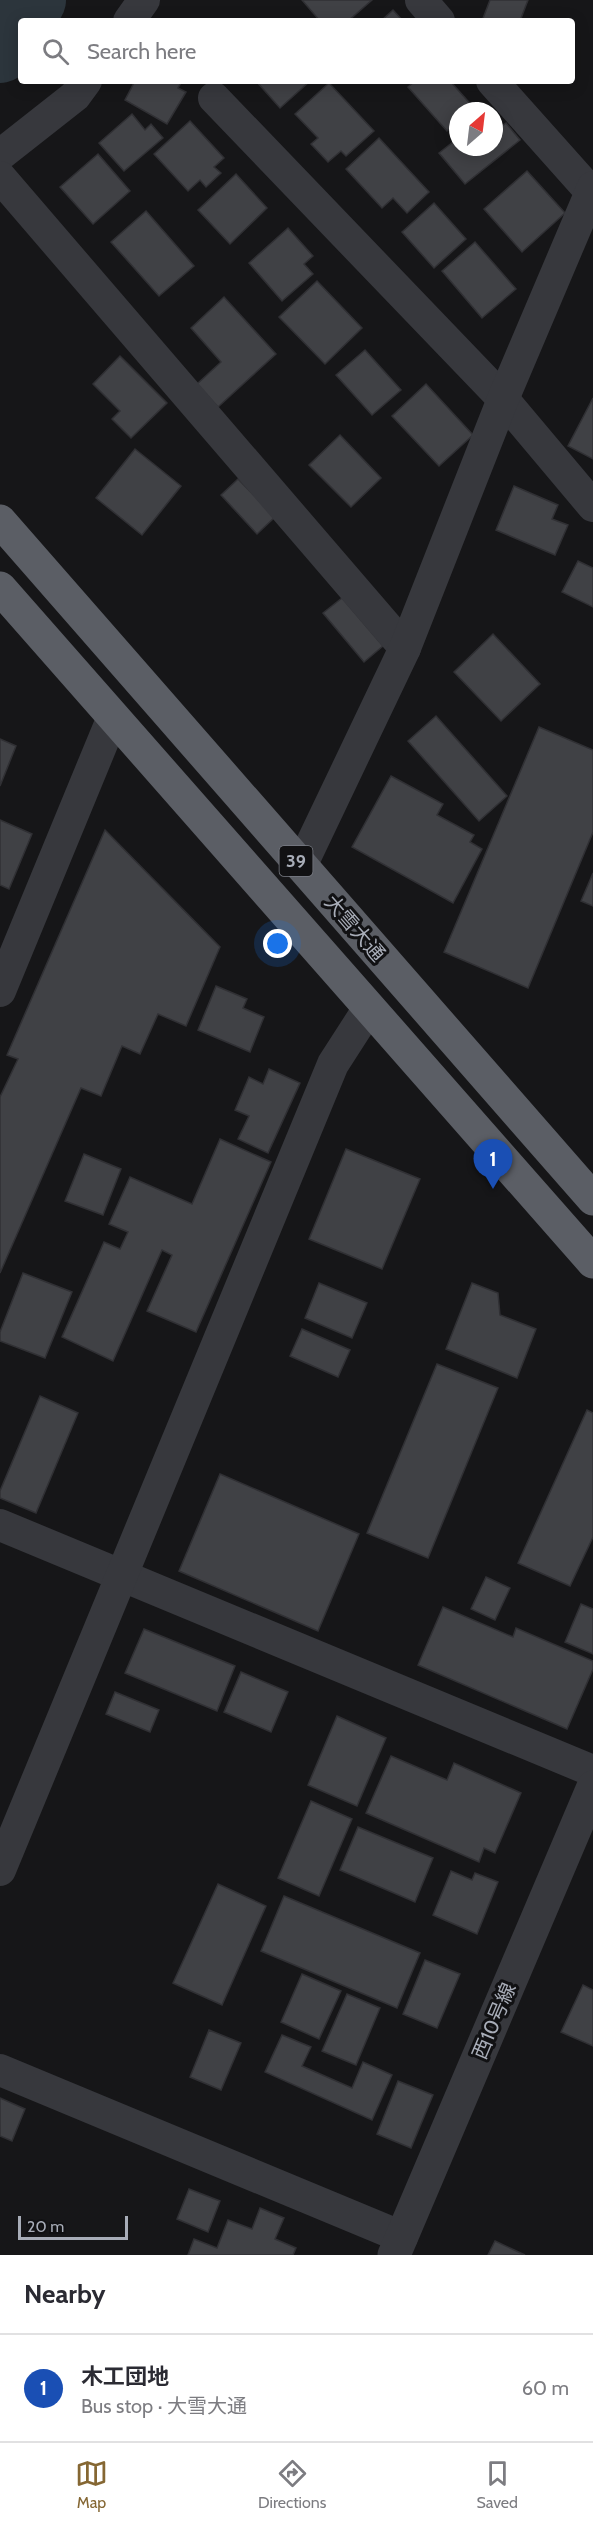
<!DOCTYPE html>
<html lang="en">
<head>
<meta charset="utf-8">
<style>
	body { margin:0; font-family:Cabin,"Noto Sans JP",sans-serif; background:#f7f7f7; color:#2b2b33 }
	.compass { position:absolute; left:449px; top:102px; width:54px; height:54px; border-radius:50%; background:#fff; box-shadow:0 3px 15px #0003; rotate:28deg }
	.scale { position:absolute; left:18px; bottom:15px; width:110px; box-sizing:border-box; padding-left:6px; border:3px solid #a8adb8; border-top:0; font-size:16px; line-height:21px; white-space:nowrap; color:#a8adb8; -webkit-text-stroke:4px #111113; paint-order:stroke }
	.you { position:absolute; left:278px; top:944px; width:21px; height:21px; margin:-15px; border:4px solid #fff; border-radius:50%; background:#1a73e8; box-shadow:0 0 0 9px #1a73e833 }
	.badge { display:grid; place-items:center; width:39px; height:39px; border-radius:50%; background:#856733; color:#fff; font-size:20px; font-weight:700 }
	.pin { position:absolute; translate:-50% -50px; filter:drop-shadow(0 2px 3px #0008) }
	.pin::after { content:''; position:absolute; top:32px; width:21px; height:18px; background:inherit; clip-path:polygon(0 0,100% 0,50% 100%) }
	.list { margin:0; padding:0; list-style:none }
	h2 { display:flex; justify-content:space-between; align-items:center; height:78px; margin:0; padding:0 24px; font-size:26px }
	h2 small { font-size:20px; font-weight:400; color:#7c7c81 }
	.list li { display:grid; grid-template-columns:39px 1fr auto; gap:18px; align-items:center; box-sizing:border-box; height:108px; padding:0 24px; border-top:2px solid #e1e1e2 }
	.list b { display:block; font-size:22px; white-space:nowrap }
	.list p { margin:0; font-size:20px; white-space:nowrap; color:#7c7c81 }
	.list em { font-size:20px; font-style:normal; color:#7c7c81 }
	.icon { flex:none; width:33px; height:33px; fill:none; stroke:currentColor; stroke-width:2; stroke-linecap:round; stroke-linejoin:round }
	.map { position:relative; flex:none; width:593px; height:2255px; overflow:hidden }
	.search { position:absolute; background:#fff; box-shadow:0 3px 15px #0003; left:18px; right:18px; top:18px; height:66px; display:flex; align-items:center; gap:15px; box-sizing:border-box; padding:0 21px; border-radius:6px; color:#7c7c81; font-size:22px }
	.sheet { height:186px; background:#fff }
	nav { display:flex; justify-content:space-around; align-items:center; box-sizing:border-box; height:84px; border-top:2px solid #e1e1e2; background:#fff; font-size:16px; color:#7c7c81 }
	nav a { display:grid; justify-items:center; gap:3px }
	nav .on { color:#856733 }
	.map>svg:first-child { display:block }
</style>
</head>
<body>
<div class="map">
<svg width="593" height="2255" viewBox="0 0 593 2255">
	<rect width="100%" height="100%" fill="#161618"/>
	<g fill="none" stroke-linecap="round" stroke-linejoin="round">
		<polyline stroke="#2c353c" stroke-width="66" points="0,50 33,0"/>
	</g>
	<g fill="#404145" stroke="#303034" stroke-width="1.5">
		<polygon points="302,0 372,0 348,21 320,21"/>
		<polygon points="490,0 528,0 520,21 482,21"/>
		<polygon points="393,10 403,21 381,21"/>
		<polygon points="135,81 182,81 178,88 186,92 167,124 125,100"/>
		<polygon points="256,81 310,81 280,108"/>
		<polygon points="415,81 450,81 474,108 470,111 458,111 458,122 447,131 408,87"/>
		<polygon points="329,83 374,131 346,156 341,151 328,162 311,144 318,138 295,114"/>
		<polygon points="132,114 145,130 151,124 163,138 124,171 99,143"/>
		<polygon points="190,121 224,158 214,167 221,173 206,187 200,180 188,191 154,154"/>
		<polygon points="506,123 520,140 465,184 439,153 458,138 458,147 494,147 494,127 497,130"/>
		<polygon points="379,138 429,192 407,213 393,198 382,208 346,169"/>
		<polygon points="98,154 130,191 93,224 60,187"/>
		<polygon points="527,171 565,213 522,252 484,209"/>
		<polygon points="236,174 267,208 230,244 198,210"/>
		<polygon points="434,203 466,239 434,268 402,232"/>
		<polygon points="146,211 194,266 159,296 111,242"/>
		<polygon points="288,228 313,256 304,264 313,274 282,301 249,263"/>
		<polygon points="475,242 516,289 482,318 442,271"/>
		<polygon points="317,281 362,328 325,364 279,317"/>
		<polygon points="224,297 276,354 218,407 197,384 221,362 191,328"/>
		<polygon points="365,350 401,390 372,415 336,375"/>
		<polygon points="120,356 167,403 131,438 112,419 120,411 93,384"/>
		<polygon points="426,384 473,435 439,466 392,416"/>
		<polygon points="593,398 593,459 568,446"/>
		<polygon points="340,435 381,478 351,507 309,465"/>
		<polygon points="135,449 181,486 142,535 96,498"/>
		<polygon points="238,479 275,517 257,534 221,495"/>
		<polygon points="514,486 558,505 552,519 568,525 555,555 496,530"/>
		<polygon points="578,561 593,568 593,607 562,592"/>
		<polygon points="342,598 383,646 364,662 323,613"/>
		<polygon points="493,634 540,684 501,721 454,672"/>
		<polygon points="436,716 507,796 479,821 408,741"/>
		<polygon points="539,727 593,750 593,832 528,988 444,952"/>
		<polygon points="0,739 16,746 0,786"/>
		<polygon points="391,776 443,804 437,815 474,835 470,842 482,849 453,903 352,847"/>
		<polygon points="0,820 32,834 9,889 0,885"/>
		<polygon points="105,830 220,947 186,1026 158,1014 140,1054 122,1046 101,1096 81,1088 0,1273 0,1097 18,1059 7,1055"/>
		<polygon points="593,873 593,906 581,901"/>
		<polygon points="216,986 247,999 243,1008 264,1017 250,1052 198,1030"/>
		<polygon points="269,1069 300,1083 268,1153 238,1139 249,1116 235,1110 249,1077 263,1084"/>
		<polygon points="220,1139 271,1162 196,1332 147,1311 172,1255 162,1250 113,1361 62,1337 104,1242 120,1249 128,1232 109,1224 130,1177 192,1204"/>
		<polygon points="346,1149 420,1179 382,1269 309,1239"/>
		<polygon points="84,1154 121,1169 103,1215 65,1201"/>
		<polygon points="23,1273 72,1292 45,1358 0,1341 0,1332"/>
		<polygon points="319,1283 367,1303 352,1338 305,1318"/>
		<polygon points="472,1283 498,1293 500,1315 536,1329 517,1378 446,1349"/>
		<polygon points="302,1329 350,1350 338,1377 290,1356"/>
		<polygon points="437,1364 498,1388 428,1558 367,1533"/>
		<polygon points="40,1396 78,1413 36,1513 0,1498 0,1491"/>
		<polygon points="587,1410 593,1413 593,1537 570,1586 518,1563"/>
		<polygon points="220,1474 359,1534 318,1631 179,1571"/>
		<polygon points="486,1577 510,1588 495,1620 471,1609"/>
		<polygon points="581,1604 593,1609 593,1654 565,1642"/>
		<polygon points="443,1607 513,1637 516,1628 593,1661 593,1669 567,1729 418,1665"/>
		<polygon points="144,1629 235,1666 217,1711 125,1673"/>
		<polygon points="241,1672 288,1692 271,1732 224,1712"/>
		<polygon points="115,1692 159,1710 150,1732 106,1714"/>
		<polygon points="337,1716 386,1738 357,1806 308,1785"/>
		<polygon points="391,1756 447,1780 454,1763 521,1793 495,1853 484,1848 479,1862 366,1813"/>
		<polygon points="311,1801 352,1819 319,1896 278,1878"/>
		<polygon points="358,1827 433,1858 415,1902 340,1870"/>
		<polygon points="451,1871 472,1880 475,1873 498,1882 477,1934 433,1915"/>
		<polygon points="218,1884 266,1906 222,2005 173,1983"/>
		<polygon points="284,1896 420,1953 397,2008 261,1951"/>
		<polygon points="425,1960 460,1974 437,2028 403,2014"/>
		<polygon points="302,1974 341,1991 319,2039 281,2022"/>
		<polygon points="583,1985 593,1990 593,2046 561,2032"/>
		<polygon points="347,1994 380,2008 356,2065 322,2051"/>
		<polygon points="209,2030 241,2043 221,2090 190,2077"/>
		<polygon points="282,2035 311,2047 302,2066 352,2088 363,2062 392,2075 372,2120 265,2072"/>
		<polygon points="398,2081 433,2095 411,2148 377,2134"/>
		<polygon points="0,2098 25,2109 12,2141 0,2136"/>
		<polygon points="189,2189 220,2201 208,2232 177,2219"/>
		<polygon points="260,2208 284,2218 275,2239 296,2248 293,2255 188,2255 194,2239 217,2248 228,2220 252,2229"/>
		<polygon points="495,2241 525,2255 488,2255"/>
	</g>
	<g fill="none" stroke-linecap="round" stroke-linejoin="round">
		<g stroke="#37383d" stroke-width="32">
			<polyline points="421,0 439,21"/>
			<polyline points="129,21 144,0"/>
			<polyline points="492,81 591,192"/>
			<polyline points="214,98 503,399 593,506"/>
			<polyline points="0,155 75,96 86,81"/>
			<polyline points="0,177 405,648"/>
			<polyline points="301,866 405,648 503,399 593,187"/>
			<polyline points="0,991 113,717"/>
			<polyline points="0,1525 593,1771"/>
			<polyline points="0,1870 333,1064 369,1008"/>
			<polyline points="0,2070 402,2237"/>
		</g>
		<polyline stroke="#37383d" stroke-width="33" points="394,2255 593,1787"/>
		<g stroke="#5b5e65" stroke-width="33">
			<polyline points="0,521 593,1199"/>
			<polyline points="0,588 593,1262"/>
		</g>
	</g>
	<g text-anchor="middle" stroke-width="6" stroke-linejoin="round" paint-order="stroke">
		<rect fill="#111113" stroke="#7b7e86" stroke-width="1.5" x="279.5" y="846" width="33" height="30" rx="4.5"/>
		<g font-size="18" font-weight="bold" fill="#a8adb8">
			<text x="296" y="867">39</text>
		</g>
		<g font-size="20" fill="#a8adb8" stroke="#111113">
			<text transform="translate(355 928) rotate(49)" y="7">大雪大通</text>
			<text transform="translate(494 2021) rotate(-67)" y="7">西10号線</text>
		</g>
	</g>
</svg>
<svg class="compass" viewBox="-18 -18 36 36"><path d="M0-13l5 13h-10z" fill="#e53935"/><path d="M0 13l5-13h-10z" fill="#7c7c81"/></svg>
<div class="scale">20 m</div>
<div class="you"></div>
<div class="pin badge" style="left:493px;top:1189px;background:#1a4fb4">1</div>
<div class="search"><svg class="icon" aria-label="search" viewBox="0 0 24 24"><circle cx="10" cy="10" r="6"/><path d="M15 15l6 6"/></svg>Search here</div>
</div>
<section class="sheet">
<h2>Nearby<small></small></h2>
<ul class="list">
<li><span class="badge" style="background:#1a4fb4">1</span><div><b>木工団地</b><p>Bus stop · 大雪大通</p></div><em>60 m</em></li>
</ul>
</section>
<nav>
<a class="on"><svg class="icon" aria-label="map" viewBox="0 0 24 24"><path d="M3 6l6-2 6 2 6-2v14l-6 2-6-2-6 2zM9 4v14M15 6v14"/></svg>Map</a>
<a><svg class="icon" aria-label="directions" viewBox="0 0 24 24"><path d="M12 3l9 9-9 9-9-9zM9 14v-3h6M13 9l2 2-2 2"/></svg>Directions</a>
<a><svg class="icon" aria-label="saved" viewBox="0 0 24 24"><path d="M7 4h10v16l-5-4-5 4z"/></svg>Saved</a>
</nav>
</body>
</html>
